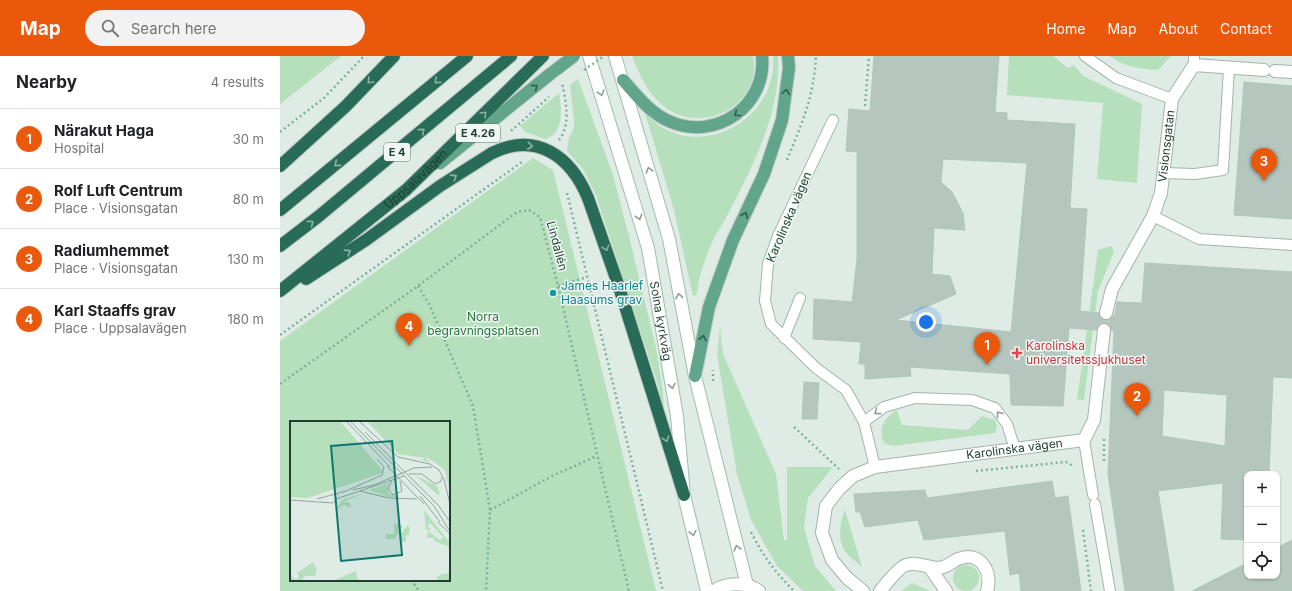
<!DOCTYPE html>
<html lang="en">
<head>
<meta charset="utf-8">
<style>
	body { margin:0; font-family:Inter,sans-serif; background:#f2f2f2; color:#202124 }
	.controls { position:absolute; right:12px; bottom:12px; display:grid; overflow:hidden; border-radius:8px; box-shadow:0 1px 3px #0004 }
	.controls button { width:36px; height:36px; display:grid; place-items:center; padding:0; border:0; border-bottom:1px solid #e0e0e0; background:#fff; color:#202124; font:20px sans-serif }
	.you { position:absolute; left:646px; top:266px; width:14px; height:14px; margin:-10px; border:3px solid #fff; border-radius:50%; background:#1a73e8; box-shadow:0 0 0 6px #1a73e833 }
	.badge { display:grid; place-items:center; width:26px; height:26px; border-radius:50%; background:#ea580c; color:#fff; font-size:13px; font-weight:700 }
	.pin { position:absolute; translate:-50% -33px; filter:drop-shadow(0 1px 2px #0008) }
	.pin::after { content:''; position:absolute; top:21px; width:14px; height:12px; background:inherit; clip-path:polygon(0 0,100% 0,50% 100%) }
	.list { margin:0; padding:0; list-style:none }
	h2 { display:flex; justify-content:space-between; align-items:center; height:52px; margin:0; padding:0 16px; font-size:17px }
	h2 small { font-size:13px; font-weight:400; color:#757577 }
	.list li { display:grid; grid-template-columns:26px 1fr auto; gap:12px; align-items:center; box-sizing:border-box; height:60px; padding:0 16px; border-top:1px solid #e0e0e0 }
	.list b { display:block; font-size:15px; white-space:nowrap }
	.list p { margin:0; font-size:13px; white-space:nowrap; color:#757577 }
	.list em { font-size:13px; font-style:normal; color:#757577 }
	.icon { flex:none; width:22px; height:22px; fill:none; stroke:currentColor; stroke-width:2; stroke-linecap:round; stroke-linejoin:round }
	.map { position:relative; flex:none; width:1012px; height:535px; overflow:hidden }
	header { display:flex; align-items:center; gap:24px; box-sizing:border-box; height:56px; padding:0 20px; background:#ea580c; color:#fff }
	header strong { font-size:19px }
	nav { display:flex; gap:22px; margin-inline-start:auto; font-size:14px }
	.search { width:280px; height:36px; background:#f2f2f2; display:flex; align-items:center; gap:10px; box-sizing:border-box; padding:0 14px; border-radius:22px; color:#757577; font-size:15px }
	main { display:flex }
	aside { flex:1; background:#fff }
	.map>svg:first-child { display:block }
</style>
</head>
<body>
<header>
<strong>Map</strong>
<div class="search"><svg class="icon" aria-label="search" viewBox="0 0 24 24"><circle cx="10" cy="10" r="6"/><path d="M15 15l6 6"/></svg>Search here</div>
<nav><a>Home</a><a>Map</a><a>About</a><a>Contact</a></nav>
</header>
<main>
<aside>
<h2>Nearby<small>4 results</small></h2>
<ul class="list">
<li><span class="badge">1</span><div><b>Närakut Haga</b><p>Hospital</p></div><em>30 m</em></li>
<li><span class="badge">2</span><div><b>Rolf Luft Centrum</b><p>Place · Visionsgatan</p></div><em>80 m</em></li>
<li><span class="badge">3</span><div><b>Radiumhemmet</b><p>Place · Visionsgatan</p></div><em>130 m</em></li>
<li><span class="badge">4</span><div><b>Karl Staaffs grav</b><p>Place · Uppsalavägen</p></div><em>180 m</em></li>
</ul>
</aside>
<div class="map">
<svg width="1012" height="535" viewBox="0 0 1012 535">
	<rect width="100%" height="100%" fill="#dfece5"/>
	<g fill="#b6dfbc" fill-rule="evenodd">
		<polygon points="0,0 61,0 0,48"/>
		<path d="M352,0H473C483,46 427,78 389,54C370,42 360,21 352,0Z"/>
		<path d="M493,0H498C501,58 473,110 447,160C443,168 437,176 433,184C428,196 422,211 419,224C418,229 418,234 416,239L413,240L394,154L365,57C372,63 377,69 385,73C435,99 498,56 493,0Z"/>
		<polygon points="729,0 773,0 788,12 794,9 803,20 862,48 857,127 817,123 823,47 727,39"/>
		<path d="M830,0H891L878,14C860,13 844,11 830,0Z"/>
		<polygon points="298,23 332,116 348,176 376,292 383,335 384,356 382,354 378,329 316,139 303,113 287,95 289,82 294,71 294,64 290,29"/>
		<path d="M279,37C282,53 284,78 265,83L245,76L240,70Z"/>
		<path d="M253,102L273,114L376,535H0V285ZM11,366H169V524H11Z"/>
		<polygon points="831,190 834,196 818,235 804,344 797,344 818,194"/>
		<polygon points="440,270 443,298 496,418 504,484 507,484 507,411 553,411 528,442 524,472 535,510 556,535 523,535 497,510 471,464 457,418 437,299"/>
		<path d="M617,354L622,369L688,374L702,360L715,364L717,370L715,377L613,390L604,387C598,372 604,362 617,354Z"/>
		<path d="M565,454L582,511C578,507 572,503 568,499C557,487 559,468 565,454Z"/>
		<circle cx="686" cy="522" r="13"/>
		<polygon points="632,527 650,535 621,535"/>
	</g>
	<g fill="#b4c6bd" stroke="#b1c6bb" fill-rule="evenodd">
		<path d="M594,0H719L715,56L727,57V64L795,68L790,152L807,153L800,255L819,257L821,263L828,264L835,258L837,246L862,247L865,207L1012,216V322L993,321L989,418H967V484L941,483L943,427L878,435L894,535H845L828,418L834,275L831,274L828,268L821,267L816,274L789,272L783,350L731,349L730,318L630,311L631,320L585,323V308H579L581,286L533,283L534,243L572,246L577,204V96L566,95L569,53L590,55ZM663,103L747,107L731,276L616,264L676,238L670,220L652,218L654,172L685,174L683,157L672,136L661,126ZM884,334L947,339L945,390L882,380Z"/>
		<polygon points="964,26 1012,30 1012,163 954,159"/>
		<polygon points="524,326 539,327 537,363 522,363"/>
		<polygon points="772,425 775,442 788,440 801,535 741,535 739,517 730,519 725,475 644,484 638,464 585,471 580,456 576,456 574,438 645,434 647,442"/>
		<polygon points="1012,484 1012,535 912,535 967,507 967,520 997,520 997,492"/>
	</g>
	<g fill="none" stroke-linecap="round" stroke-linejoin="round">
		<polyline stroke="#b9c9c1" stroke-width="12" stroke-dasharray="12 6" stroke-linecap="butt" points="824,274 826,257"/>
		<g stroke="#a2b4ab" stroke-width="12">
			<g id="lane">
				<polyline points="805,0 836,22 892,43"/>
				<polyline points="914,9 914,0"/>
				<polyline points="553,64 498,180 488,208 485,245 491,268 536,312 566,334 584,366 595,411"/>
				<polyline points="883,117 915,118 943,114 949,12"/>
				<polyline points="873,160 919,183 1012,189"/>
				<polyline points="504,282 520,242"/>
				<polyline points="584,366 604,351 635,342 692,344 715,352 727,368 735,393"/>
				<polyline points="804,384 813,439"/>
				<polyline points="815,448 830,535"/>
			</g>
		</g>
		<g stroke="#a2b4ab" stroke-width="14">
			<g id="street">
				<polyline points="995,15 1012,16"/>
				<path id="s1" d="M826,257L832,233L873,160L881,137L892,43L914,9L984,14"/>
				<polyline points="650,512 666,535"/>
				<path id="s2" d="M583,535L567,522L552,504L542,477L546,450L559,433L573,420L595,411L804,384L814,364L824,274"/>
				<path d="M600,535C605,529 619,511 626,509C636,505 648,512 659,512C668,511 670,507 678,503C700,494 713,516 707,535"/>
			</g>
		</g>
		<g stroke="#9fbbae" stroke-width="14">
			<g id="secondary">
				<path id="s3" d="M309,0L368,192L397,360L404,439L427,535"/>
				<polyline points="335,0 389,183 415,320 467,529"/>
				<path d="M434,535C446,526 467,526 479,535"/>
			</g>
		</g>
		<g stroke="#c0c9c5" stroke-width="14">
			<g id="primary">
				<path d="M343,24C357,40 371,58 391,66C437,85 487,49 482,0"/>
				<polyline points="160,107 269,19"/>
				<polyline points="415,320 429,251 453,184 484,118 502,64 509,12 508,0"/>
			</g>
		</g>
		<g stroke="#c0c9c5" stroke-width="14">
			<g id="highway">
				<polyline points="0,110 66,50 114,0"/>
				<polyline points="308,142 339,231 404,439"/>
				<polyline points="0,154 187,0"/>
				<polyline points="0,190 39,160 231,0"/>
				<polyline points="26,223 86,184 160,130 212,97"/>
				<path id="s4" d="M0,235L126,134L263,0"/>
			</g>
		</g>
		<g stroke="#7db29b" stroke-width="2.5" stroke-dasharray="2 3" stroke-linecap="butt">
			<polyline points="585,50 589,0"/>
			<polyline points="231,75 269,41"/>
			<polyline points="0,76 44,42 84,0"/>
			<path d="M279,84C291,69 286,45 282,27"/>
			<path d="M507,104C522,67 534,41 536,0"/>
			<polyline points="287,137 383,535"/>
			<polyline points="138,230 149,248 193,350 210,454 206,535"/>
			<polyline points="278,230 307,221"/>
			<polyline points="0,279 242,106"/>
			<polyline points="433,325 433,314"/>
			<polyline points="0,328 138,230 237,156 249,154 260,161 278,230 349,535"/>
			<polyline points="514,371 559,413"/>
			<polyline points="824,405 824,380"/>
			<polyline points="696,415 786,406 793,410"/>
			<polyline points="210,454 274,419 317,400"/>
			<polyline points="803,474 811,535"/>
			<path d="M471,476C483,500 495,516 514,535"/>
			<polyline points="131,524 139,535"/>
		</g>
		<use href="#lane" stroke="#fff" stroke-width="10"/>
		<use href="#street" stroke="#fff" stroke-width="12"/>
		<use href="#secondary" stroke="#fff" stroke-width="12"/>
		<use href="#primary" stroke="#60a58c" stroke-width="12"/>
		<use href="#highway" stroke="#286b56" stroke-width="12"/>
		<g stroke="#c0c9c5" stroke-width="14" stroke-linecap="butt">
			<polyline id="primary-bridge" points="269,19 294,0"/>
		</g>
		<g stroke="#c0c9c5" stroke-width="14" stroke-linecap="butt">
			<path id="highway-bridge" d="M212,97C257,75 291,101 308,142"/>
		</g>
		<polyline stroke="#7db29b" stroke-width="2.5" stroke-dasharray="2 3" stroke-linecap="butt" points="304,14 324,0"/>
		<use href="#primary-bridge" stroke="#60a58c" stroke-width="12"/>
		<use href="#highway-bridge" stroke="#286b56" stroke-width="12"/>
	</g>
	<defs><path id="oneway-chevron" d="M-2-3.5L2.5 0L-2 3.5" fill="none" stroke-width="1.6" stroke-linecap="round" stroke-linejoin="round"/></defs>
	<g stroke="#8cb2a4">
		<use href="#oneway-chevron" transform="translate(90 25) rotate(134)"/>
		<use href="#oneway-chevron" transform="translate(157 25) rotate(140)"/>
		<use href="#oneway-chevron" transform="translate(204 58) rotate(-45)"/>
		<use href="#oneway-chevron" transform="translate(142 75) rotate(-40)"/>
		<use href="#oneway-chevron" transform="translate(250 90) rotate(6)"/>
		<use href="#oneway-chevron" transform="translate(57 108) rotate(140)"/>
		<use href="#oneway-chevron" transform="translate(174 121) rotate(-33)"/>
		<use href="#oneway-chevron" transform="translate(31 167) rotate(-37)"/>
		<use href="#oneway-chevron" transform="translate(326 192) rotate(71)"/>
		<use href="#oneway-chevron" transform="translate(68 196) rotate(-33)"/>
		<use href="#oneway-chevron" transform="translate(386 383) rotate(73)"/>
	</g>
	<g stroke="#325c4c">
		<use href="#oneway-chevron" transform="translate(255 31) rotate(-39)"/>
		<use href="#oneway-chevron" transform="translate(506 36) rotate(-82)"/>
		<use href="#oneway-chevron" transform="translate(457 58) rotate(142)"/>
		<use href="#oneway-chevron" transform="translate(465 159) rotate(-65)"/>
		<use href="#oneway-chevron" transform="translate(423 282) rotate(-78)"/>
	</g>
	<g stroke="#8f9e98">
		<use href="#oneway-chevron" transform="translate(321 37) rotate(73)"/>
		<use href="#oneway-chevron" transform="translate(369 114) rotate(-106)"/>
		<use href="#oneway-chevron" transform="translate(359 161) rotate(73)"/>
		<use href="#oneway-chevron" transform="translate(399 240) rotate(-101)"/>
		<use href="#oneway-chevron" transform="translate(392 330) rotate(80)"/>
		<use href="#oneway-chevron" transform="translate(597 356) rotate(143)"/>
		<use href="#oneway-chevron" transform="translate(719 358) rotate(-127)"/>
		<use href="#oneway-chevron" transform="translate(413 477) rotate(77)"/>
		<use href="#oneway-chevron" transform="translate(457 492) rotate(-105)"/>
	</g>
	<circle fill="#0f9aa8" stroke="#f0f8f3" stroke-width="1.5" cx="273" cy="237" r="4"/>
	<path fill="#e0444e" stroke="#f0f8f3" stroke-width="1.5" d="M735 291h4v4h4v4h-4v4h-4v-4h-4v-4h4z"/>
	<g text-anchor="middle" stroke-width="3" stroke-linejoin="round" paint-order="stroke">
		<g fill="#f0f8f3" stroke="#5e756b" stroke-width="1">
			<rect x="176" y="68" width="44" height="18" rx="3"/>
			<rect x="104" y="87" width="26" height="18" rx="3"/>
		</g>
		<g font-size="11" font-weight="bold" fill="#1f3d31">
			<text x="198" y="81">E 4.26</text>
			<text x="117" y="100">E 4</text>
		</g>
		<g font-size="12" fill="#1f3d31" stroke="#f0f8f3">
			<text dy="4" stroke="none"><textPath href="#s1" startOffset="180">Visionsgatan</textPath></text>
			<text dy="4" stroke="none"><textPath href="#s4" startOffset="176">Uppsalavägen</textPath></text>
			<text transform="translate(509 161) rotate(-67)" y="4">Karolinska vägen</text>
			<text transform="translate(277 190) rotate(75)" y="4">Lindallén</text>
			<text dy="4" stroke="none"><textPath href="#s3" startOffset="275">Solna kyrkväg</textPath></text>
			<text dy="4" stroke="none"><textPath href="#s2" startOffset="305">Karolinska vägen</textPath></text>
		</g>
		<g font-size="12" fill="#0d838f" stroke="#f0f8f3" text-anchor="start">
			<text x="281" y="234">James Haarlef<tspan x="281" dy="14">Haasums grav</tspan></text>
		</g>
		<g font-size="12" fill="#26773c" stroke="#f0f8f3">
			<text x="203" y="265">Norra<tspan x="203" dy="14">begravningsplatsen</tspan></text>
		</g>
		<g font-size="12" fill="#be3a42" stroke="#f0f8f3" text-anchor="start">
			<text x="746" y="294">Karolinska<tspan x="746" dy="14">universitetssjukhuset</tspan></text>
		</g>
	</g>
	<g transform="translate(10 365)">
		<rect width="160" height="160" fill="#dfece5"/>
		<path d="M0,0H50L93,50L92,52L18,77L0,76ZM77,0H160V69L154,48L138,37H135L141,41L131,39L135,37L108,33ZM125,54L147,65L150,73L148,74ZM99,62L97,67L99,73L110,76H99L79,69ZM75,72L53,81H60L61,87L54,84L44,90L54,78ZM134,89L160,122V126L144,120V117H137L138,110L150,119L153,116L140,102L137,104L141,109H136ZM104,102L113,105L105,118H96V113H104ZM118,104L120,108L119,114H116V121H110L109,115ZM23,141L27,149L25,155H15L11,160H0L2,155L6,159L9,156L7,152ZM66,150L67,157L71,160H43ZM160,152V160H150L146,157L152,153Z" fill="#b6dfbc"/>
		<path fill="none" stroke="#92a69d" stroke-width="1" d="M56,0L100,46M60,0L144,85L159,109M69,0L108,36M75,11L149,85L160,101M108,36L140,43L149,49L154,58L160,83M97,45L134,83M119,53H132L145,63L151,60L152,56M102,59L98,68L103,74L112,70L110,60M63,69L84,64L124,47L142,46M56,70L92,54L94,46L87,38M70,70L99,77L127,78M130,75L150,101M27,78L56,70M0,79L43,82L46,78L114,55M148,101L160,113"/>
		<path fill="#0f766e" fill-opacity="0.15" stroke="#0f766e" stroke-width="2" d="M102,20L112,134L51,140L41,25Z"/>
		<rect width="160" height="160" fill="none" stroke="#1f3d31" stroke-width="2"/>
	</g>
</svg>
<div class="controls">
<button>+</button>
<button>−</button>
<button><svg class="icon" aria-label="locate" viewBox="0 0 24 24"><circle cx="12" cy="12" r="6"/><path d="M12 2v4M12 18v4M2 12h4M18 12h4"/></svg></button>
</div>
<div class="you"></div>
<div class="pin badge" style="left:707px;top:309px">1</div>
<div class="pin badge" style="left:857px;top:360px">2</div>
<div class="pin badge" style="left:984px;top:125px">3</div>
<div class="pin badge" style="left:129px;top:290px">4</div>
</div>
</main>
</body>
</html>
